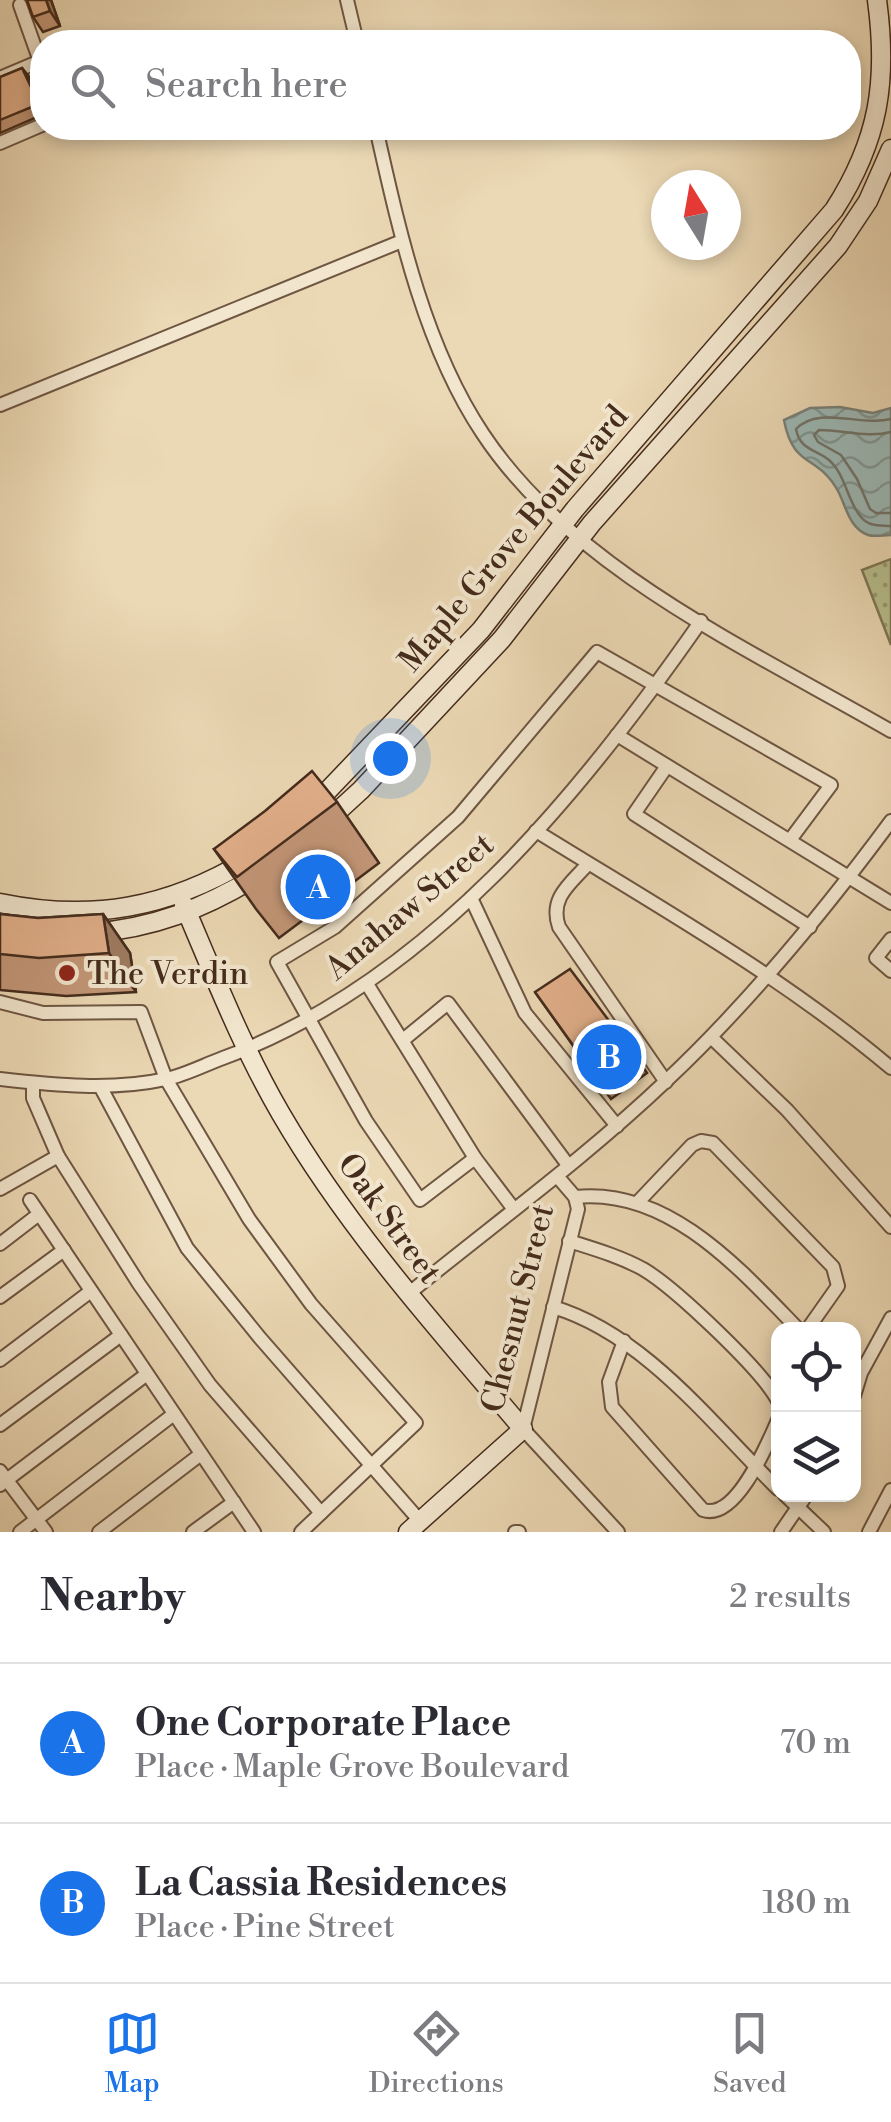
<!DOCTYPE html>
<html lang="en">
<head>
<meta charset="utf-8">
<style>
	body { margin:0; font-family:"Libre Bodoni",serif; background:#f2f2f3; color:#2b2b33 }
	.controls { position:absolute; right:30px; bottom:30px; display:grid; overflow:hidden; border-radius:20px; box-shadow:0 5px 15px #0003 }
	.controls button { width:90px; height:90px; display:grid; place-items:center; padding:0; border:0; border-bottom:2px solid #e1e1e2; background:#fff; color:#2b2b33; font:50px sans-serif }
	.compass { position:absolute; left:651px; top:170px; width:90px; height:90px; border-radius:50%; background:#fff; box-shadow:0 5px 15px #0003; rotate:349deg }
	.you { position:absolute; left:390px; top:758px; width:35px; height:35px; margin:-25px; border:8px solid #fff; border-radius:50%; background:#1a73e8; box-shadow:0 0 0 15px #1a73e833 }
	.badge { display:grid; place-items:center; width:65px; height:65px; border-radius:50%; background:#1a73e8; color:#fff; font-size:32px; font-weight:700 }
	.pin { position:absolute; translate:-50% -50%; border:5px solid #fff; box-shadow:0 2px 10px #0006 }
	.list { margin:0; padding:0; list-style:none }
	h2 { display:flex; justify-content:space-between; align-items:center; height:130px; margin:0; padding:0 40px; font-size:42px }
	h2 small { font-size:32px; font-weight:400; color:#7c7c81 }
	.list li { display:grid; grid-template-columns:65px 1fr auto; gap:30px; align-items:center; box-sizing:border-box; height:160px; padding:0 40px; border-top:2px solid #e1e1e2 }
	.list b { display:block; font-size:38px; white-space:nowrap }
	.list p { margin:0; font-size:32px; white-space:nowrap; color:#7c7c81 }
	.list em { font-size:32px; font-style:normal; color:#7c7c81 }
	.icon { flex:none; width:55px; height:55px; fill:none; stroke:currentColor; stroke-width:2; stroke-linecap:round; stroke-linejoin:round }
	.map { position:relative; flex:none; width:891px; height:1532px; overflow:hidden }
	.search { position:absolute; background:#fff; box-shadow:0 5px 15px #0003; left:30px; right:30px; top:30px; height:110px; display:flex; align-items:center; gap:25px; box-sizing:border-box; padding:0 35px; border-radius:40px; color:#7c7c81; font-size:38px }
	.sheet { height:450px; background:#fff }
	nav { display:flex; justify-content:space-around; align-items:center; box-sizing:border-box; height:140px; border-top:2px solid #e1e1e2; background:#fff; font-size:28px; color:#7c7c81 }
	nav a { display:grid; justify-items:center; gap:5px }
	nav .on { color:#1a73e8 }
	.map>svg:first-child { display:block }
</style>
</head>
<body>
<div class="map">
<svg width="891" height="1532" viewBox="0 0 891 1532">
	<defs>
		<pattern id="park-dots" width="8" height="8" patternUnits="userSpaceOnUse" patternTransform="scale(2.5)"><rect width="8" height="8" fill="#b7bf8d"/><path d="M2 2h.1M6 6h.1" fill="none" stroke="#969b72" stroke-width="1.8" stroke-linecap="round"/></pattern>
		<pattern id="water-waves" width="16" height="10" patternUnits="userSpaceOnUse" patternTransform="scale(2.5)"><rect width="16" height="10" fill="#9bb8b6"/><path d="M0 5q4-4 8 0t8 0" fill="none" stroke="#809693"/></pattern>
	</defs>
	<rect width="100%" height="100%" fill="#ebd8b4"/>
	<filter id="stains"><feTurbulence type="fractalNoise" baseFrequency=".002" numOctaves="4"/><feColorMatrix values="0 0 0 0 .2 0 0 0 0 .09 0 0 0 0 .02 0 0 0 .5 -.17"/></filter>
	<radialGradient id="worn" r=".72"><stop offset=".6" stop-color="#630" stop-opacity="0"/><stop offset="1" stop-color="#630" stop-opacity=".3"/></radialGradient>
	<polygon fill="url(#park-dots)" stroke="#7e7554" stroke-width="2.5" points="891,559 891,645 862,570"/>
	<path fill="url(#water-waves)" stroke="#788078" stroke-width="2.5" d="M840,407L873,413L891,408V535C884,535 874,537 868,535C849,528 846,506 838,491C818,454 793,469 784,420L810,408Z"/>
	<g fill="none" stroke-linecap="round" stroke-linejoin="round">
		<g stroke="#707269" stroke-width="2.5">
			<path d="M891,419C861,427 819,405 796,429C800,450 815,449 829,460C846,475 847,501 861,517C869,527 880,525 891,526"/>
			<path d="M891,432C867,438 844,430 819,430L814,435L818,442L841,455L857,479L870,509L876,513H891"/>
		</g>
		<g stroke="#6e5642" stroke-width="16">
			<g id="street">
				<polyline points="347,0 357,42"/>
				<polyline points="20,5 42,67"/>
				<polyline points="0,78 40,61"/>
				<path d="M376,128C399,230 424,346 483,434C573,570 753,651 891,731"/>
				<polyline points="0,143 42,125"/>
				<polyline points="0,405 402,241"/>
				<polyline points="617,735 891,903"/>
				<polyline points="667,766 634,814 810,927"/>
				<path d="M536,831C657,906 782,976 891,1068"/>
				<path d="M588,864C570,884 549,898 559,927L666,1082"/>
				<polyline points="471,898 525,1013 617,1126"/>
				<polyline points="891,939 876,958 891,971"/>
				<polyline points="367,984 475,1158 513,1208"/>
				<polyline points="0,1002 43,1013 141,1012 166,1079 249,1219 311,1304 416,1423 301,1532"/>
				<polyline points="711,1037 787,1110 891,1227"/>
				<polyline points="403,1040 448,1003 568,1165"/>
				<path d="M0,1079C54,1085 112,1091 166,1079C185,1075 204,1065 223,1058C427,983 580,795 701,621"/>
				<polyline points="33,1083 33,1098 58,1156 139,1284 210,1385 321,1513"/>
				<polyline points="100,1086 187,1248 260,1338 420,1521"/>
				<polyline points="475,1158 420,1200 366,1121 277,962 335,927 458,817 597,652 831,785 790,840"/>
				<polyline points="557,1176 575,1197 578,1209 523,1429 618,1532"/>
				<polyline points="0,1189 58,1156"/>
				<path d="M575,1197C668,1187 739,1268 799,1330"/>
				<polyline points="30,1200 254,1532"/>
				<polyline points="638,1202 692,1145 701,1141 713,1143 833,1267 838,1286 807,1330"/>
				<path d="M569,1241C594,1249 619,1256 643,1269C674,1287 763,1371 778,1401"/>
				<polyline points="0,1244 39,1214"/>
				<path d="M407,1295C494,1224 585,1158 666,1081C750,1002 823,913 891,821"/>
				<polyline points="0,1297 64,1250"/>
				<path d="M553,1307C644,1334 712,1424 778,1489"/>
				<path d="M624,1341L609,1382L612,1407L703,1510C736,1521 767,1445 778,1420"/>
				<polyline points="0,1360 91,1291"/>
				<polyline points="854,1396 861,1373 891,1318"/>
				<polyline points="0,1425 121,1335"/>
				<polyline points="0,1471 46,1532"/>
				<polyline points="0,1485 147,1374"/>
				<polyline points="784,1494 824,1532"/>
				<polyline points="20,1532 174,1414"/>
				<polyline points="99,1532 201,1454"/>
				<polyline points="193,1532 234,1502"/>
				<polyline points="515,1532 519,1532"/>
				<polyline points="781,1532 807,1494"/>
				<polyline points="869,1532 891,1490"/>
			</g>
		</g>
		<g stroke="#442b1c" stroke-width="21">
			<g id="secondary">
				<path d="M314,805L481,630L575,509L834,210C879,140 888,81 877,0"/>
				<polyline points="325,823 361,790 502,639 592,523 838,246 868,201 891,149"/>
				<path d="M0,903C92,922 168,908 248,860"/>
				<path d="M184,905C214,975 242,1047 281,1114C348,1229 437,1328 523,1429L408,1532"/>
				<path d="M90,933C152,929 205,908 257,876"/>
			</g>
		</g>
		<use href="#street" stroke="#f2e6ce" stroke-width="12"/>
		<use href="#secondary" stroke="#f2e6ce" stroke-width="18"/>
	</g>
	<g fill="#c29677" stroke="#442b1c" stroke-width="2.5">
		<polygon points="27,0 51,0 60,26 43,32 33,17"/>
		<polygon points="22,68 29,77 42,107 42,115 0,133 0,77"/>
		<polygon points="337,802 379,863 279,938 256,909 214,849"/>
		<polygon points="0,914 38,918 103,914 130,953 136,992 66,996 0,990"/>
		<polygon points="535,992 634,1054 647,1073 611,1099"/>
	</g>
	<g fill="#9e7a61" stroke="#442b1c" stroke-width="2.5">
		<polygon points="46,0 51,0 60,26 50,11"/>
		<polygon points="22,68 29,77 42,109 39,104"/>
		<polygon points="103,914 130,953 136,992 109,953"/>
	</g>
	<g fill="#e1af8a" stroke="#442b1c" stroke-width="2.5">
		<polygon points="27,0 46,0 50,11 33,17"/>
		<polygon points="22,68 39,104 0,120 0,77"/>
		<polygon points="312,771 337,802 237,877 214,849 265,811"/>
		<polygon points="0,914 38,918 103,914 109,953 39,958 0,954"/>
		<polygon points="570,969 634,1054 598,1080 535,992"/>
	</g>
	<circle fill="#8f2418" stroke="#f2e6ce" stroke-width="4" cx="67" cy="973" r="10"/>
	<g text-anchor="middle" stroke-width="8" stroke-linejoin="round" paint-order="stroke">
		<g font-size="32" fill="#442b1c" stroke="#f2e6ce">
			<text transform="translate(513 538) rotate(-50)" y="11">Maple Grove Boulevard</text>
			<text transform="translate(409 906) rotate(-40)" y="11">Anahaw Street</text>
			<text transform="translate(390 1218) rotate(54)" y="11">Oak Street</text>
			<text transform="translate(517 1308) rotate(-76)" y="11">Chesnut Street</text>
		</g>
		<g font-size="32" fill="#442b1c" stroke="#f2e6ce" text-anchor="start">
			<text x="87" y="984">The Verdin</text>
		</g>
	</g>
	<rect width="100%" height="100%" filter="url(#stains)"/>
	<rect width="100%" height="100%" fill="url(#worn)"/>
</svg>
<div class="controls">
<button><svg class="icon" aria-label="locate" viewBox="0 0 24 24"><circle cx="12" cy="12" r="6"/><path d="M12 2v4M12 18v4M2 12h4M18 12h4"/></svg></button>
<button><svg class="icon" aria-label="layers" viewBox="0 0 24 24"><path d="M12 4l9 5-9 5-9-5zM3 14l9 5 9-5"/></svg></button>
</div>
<svg class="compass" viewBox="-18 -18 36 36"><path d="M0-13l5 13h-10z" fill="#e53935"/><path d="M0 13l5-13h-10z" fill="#7c7c81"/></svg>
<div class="you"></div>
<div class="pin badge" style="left:318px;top:887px">A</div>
<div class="pin badge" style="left:609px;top:1057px">B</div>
<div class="search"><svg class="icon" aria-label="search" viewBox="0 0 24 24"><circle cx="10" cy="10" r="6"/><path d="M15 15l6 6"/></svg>Search here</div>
</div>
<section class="sheet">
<h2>Nearby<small>2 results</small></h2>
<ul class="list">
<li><span class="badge">A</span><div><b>One Corporate Place</b><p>Place · Maple Grove Boulevard</p></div><em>70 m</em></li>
<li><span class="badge">B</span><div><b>La Cassia Residences</b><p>Place · Pine Street</p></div><em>180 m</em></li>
</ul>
</section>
<nav>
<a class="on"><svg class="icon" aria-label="map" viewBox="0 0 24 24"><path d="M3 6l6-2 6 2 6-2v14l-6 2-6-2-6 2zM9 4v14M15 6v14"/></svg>Map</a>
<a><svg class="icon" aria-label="directions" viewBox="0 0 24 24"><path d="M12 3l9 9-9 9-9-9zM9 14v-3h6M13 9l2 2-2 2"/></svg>Directions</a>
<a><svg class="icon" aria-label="saved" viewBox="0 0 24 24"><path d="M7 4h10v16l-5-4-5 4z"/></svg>Saved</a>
</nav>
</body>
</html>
